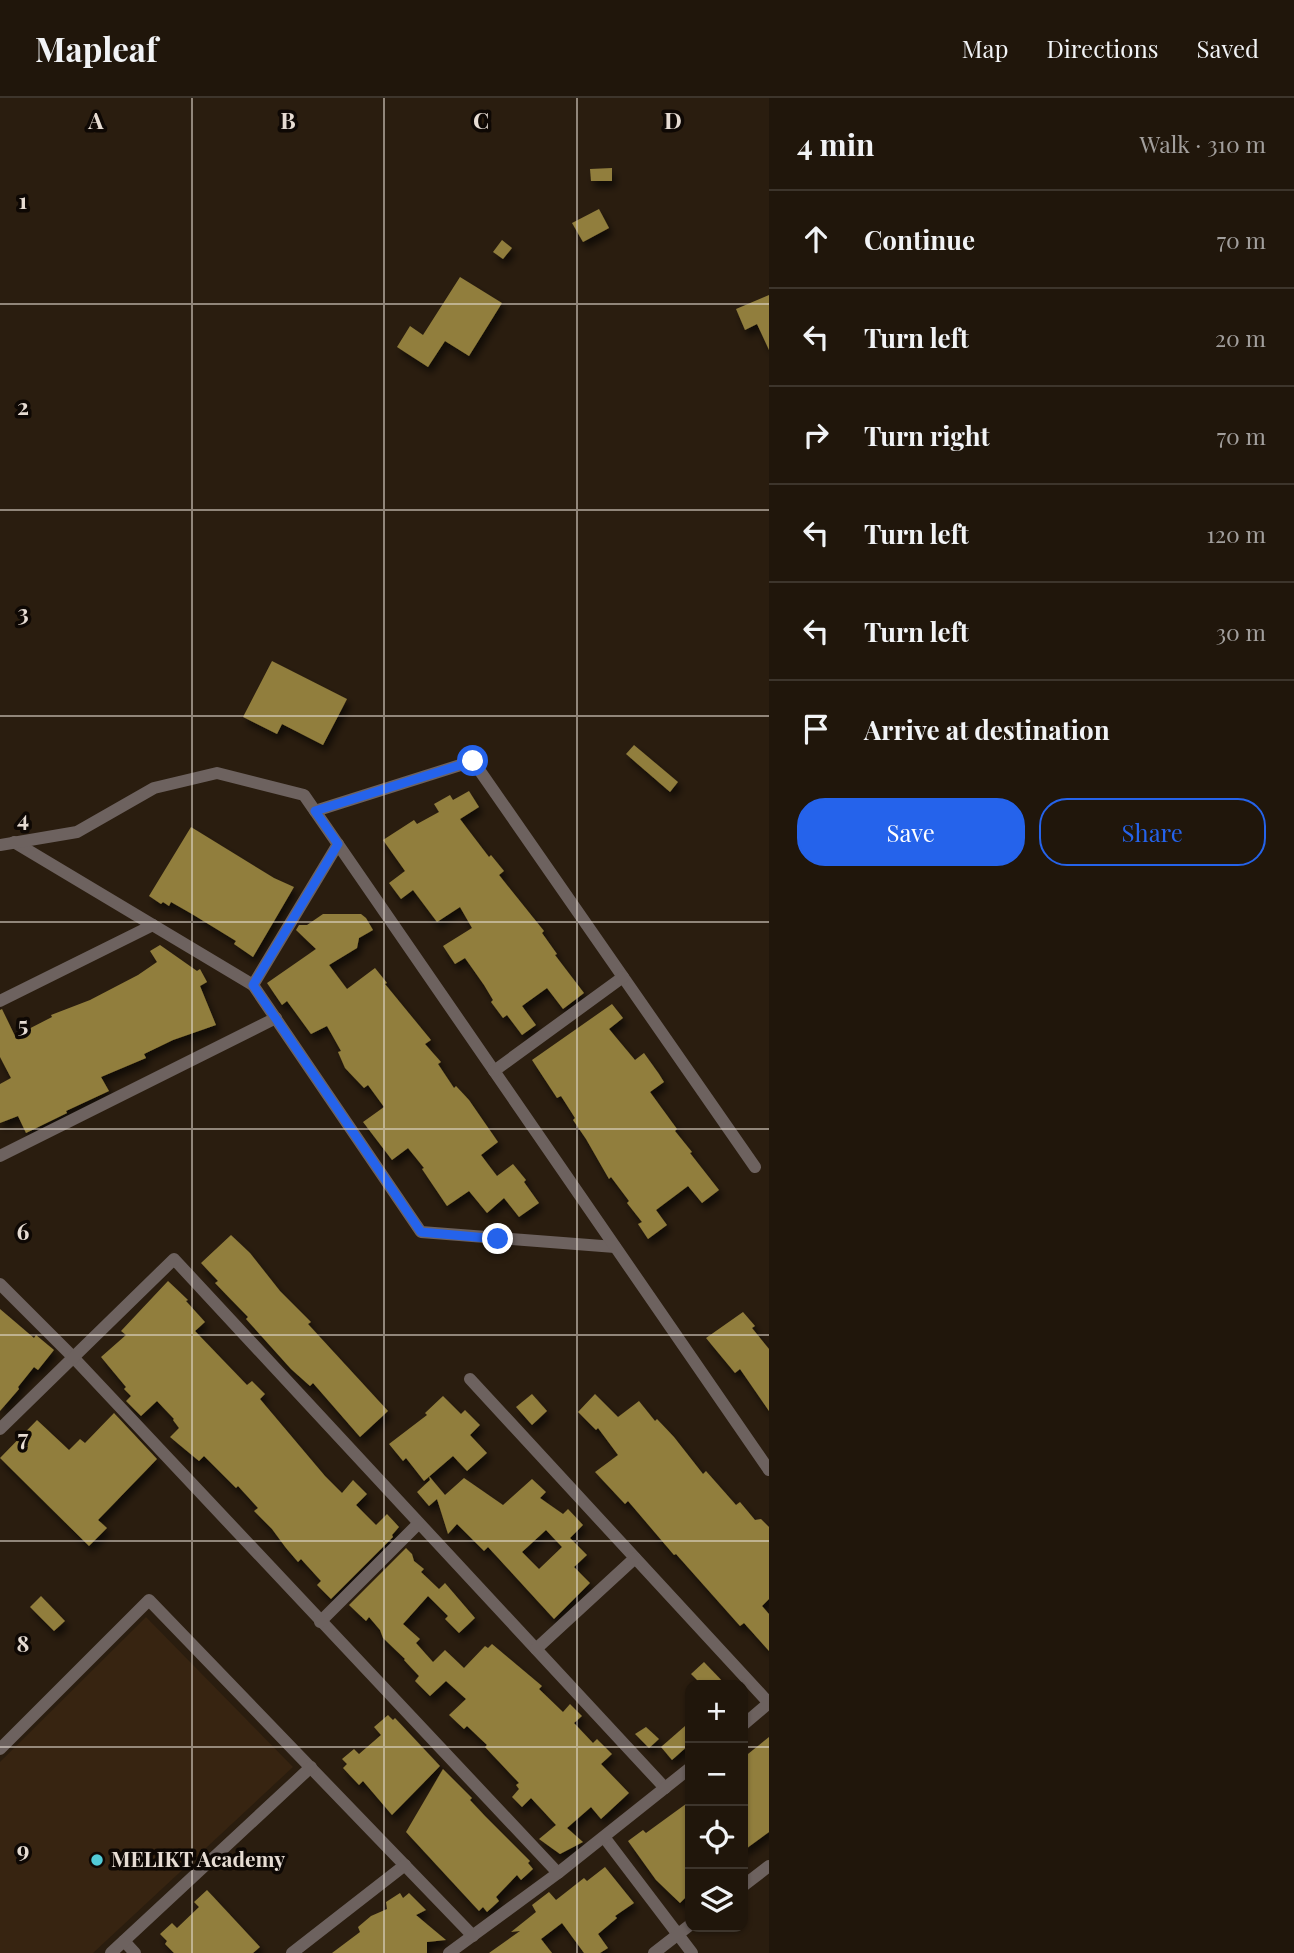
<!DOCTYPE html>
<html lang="en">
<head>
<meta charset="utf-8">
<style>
	body { margin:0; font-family:"Playfair Display",serif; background:#2d2319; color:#f1f3f6 }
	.controls { position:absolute; right:21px; bottom:21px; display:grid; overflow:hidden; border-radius:14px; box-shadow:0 2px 5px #0004 }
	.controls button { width:63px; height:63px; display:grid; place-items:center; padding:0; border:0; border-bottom:2px solid #3d352c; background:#20160b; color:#f1f3f6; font:35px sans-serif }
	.stop { position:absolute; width:21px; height:21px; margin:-16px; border:5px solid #2563eb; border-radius:50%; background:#fff }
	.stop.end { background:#2563eb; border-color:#fff; box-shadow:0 2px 7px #0008 }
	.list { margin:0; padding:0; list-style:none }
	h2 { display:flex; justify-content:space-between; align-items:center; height:91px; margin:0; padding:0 28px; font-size:30px }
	h2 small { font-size:23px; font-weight:400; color:#a29f9d }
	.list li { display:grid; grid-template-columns:46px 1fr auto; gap:21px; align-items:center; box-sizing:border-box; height:98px; padding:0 28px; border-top:2px solid #3d352c }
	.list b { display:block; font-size:26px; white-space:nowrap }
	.list em { font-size:23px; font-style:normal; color:#a29f9d }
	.actions { display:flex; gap:14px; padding:21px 28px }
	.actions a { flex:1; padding:16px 0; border:2px solid #2563eb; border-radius:28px; text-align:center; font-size:24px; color:#2563eb }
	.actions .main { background:#2563eb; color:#fff }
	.icon { flex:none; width:38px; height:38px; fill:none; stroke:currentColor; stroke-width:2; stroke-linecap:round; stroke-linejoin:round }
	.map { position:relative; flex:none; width:769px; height:1855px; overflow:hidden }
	header { display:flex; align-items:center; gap:42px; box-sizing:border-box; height:98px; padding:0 35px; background:#20160b; border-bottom:2px solid #3d352c }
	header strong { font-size:33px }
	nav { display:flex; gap:38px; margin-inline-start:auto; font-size:24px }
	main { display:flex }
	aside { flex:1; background:#20160b }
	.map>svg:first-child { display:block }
</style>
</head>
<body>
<header>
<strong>Mapleaf</strong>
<nav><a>Map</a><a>Directions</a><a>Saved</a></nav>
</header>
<main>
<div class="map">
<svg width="769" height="1855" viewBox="0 0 769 1855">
	<defs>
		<filter id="shadow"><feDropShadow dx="3.5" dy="6" stdDeviation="3.5" flood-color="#0009"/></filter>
	</defs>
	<rect width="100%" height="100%" fill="#2a1d0f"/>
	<polygon fill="#372411" points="146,1519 293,1669 93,1855 0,1855 0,1664"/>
	<g fill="#917e3d" fill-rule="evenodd" filter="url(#shadow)">
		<polygon points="612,70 612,83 591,83 590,71"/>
		<polygon points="599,111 609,130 583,144 572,125"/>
		<polygon points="502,142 512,150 503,161 493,154"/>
		<polygon points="460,179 502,205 469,258 445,243 428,269 397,249 410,228 423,237"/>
		<polygon points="769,197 769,252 757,226 745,232 736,211"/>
		<polygon points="272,563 347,601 323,647 282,626 277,636 243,619"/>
		<polygon points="634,647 678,684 670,694 626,656"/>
		<polygon points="469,693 479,709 460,721 489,759 491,757 504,773 499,777 544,833 542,835 557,856 555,857 584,895 563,911 547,890 522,908 536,927 522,937 507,917 503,920 491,904 493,902 484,887 465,860 455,866 443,848 472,830 460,809 437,824 413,792 401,801 389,785 405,773 383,742 414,722 417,726 439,714 434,706 450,697 453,702"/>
		<polygon points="191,729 274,780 294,789 253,859 234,846 236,843 192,816 171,804 169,808 163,804 161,806 149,798"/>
		<polygon points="323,816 361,816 366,820 373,832 359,840 357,850 329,867 347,891 375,870 387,885 385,886 431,942 425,946 441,964 438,966 454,990 456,988 469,1002 498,1044 481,1057 497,1078 513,1066 526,1082 524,1084 539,1105 519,1119 504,1100 487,1115 469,1093 447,1108 422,1071 424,1070 408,1050 392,1062 363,1024 384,1009 368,987 364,990 345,970 338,954 341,953 327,928 311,936 287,903 282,907 267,885 316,851 296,832 299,827 307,827"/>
		<polygon points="160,847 197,873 200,871 207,884 200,888 216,927 173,942 144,956 146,960 101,979 109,993 66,1013 67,1015 26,1035 18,1018 0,1025 0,986 11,980 0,959 0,912 2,911 15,938 52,919 51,917 90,902 138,877 157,864 150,853"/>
		<polygon points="612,906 623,920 609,931 635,962 644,955 659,976 664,984 650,994 677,1031 675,1033 692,1054 690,1055 719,1092 702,1105 688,1088 656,1112 667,1127 648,1141 638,1126 642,1124 627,1105 629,1103 611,1079 609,1081 586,1041 573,1022 575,1020 561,998 557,1000 532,962"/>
		<polygon points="231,1137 250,1155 280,1193 311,1224 308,1226 388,1313 360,1339 313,1285 310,1288 291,1271 246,1221 248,1219 215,1185 218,1183 201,1165"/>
		<polygon points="168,1183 188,1202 186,1203 205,1224 195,1233 247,1287 252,1283 265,1296 260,1301 325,1378 342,1395 353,1382 367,1396 356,1407 376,1427 387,1416 399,1429 392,1437 393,1439 331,1501 317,1487 321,1483 301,1461 298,1464 286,1450 272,1431 254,1413 258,1410 238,1388 236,1390 204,1358 199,1363 170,1339 179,1330 173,1322 174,1321 157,1303 141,1318 126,1303 131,1298 124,1291 126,1289 101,1259 126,1237 121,1233"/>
		<polygon points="0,1211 34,1240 36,1237 54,1252 38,1272 34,1269 18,1289 19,1291 0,1313"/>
		<polygon points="743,1214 755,1228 752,1230 769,1251 769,1313 740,1271 735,1275 706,1240"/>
		<polygon points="532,1296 547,1313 532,1327 516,1309"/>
		<polygon points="595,1296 618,1319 639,1303 655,1323 657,1321 674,1339 703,1376 706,1373 736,1407 740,1404 755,1422 761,1421 769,1429 769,1501 762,1508 769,1516 769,1553 744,1525 740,1528 676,1456 674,1457 628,1403 625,1406 595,1374 618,1357 598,1330 596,1332 578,1314"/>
		<polygon points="443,1298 461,1316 465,1312 480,1327 470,1337 487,1355 467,1373 453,1358 424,1383 406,1360 403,1363 389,1346 427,1317 425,1315"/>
		<polygon points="114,1315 157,1361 98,1422 107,1430 89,1448 0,1360 37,1322 69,1352 80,1341 85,1345"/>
		<path d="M429,1378L445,1397L464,1380L503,1407L532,1381L546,1394L540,1400L563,1416L568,1411L583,1427L570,1440L587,1457L574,1469L590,1485L554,1521L488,1449L484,1453L457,1426L448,1436L437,1401L429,1408L417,1394L430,1382ZM546,1432L562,1449L539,1471L522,1454Z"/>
		<polygon points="406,1450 412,1456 414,1463 424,1471 421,1474 439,1491 445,1485 475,1520 459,1535 445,1521 448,1518 428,1498 403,1526 420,1541 416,1545 433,1564 445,1552 464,1570 485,1548 488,1550 492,1546 542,1588 539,1591 563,1614 570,1606 582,1618 574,1625 593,1645 597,1641 612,1656 601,1666 629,1695 601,1721 591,1709 567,1730 583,1744 560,1756 539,1741 556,1727 531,1700 522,1709 512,1699 519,1691 516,1687 519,1685 485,1649 487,1647 467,1628 464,1631 449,1617 466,1601 446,1583 430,1598 415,1583 419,1578 404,1562 405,1561 383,1540 380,1532 369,1519 366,1523 349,1507"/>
		<polygon points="41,1498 65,1523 54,1533 30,1509"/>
		<polygon points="704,1564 726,1587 702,1587 691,1576"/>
		<polygon points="388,1617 393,1622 395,1620 440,1668 392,1717 363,1683 359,1687 343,1670 347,1666 342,1661 354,1651 359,1656 381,1637 374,1629"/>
		<polygon points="685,1628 690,1634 690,1646 672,1662 661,1649"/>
		<polygon points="646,1629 659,1641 649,1650 635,1636"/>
		<polygon points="769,1639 769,1734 743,1753 743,1660"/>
		<polygon points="443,1671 472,1700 470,1702 485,1718 530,1763 528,1765 533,1771 521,1782 517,1777 496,1799 499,1803 487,1814 483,1809 479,1813 406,1734"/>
		<polygon points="690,1703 690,1795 680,1805 656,1782 628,1743 643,1732 646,1735"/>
		<polygon points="605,1769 634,1805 615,1818 617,1820 598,1836 608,1850 600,1855 584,1855 562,1825 541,1841 552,1855 489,1855 520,1833 511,1834 536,1814 532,1807 549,1794 556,1802 584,1780 587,1783"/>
		<polygon points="207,1792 260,1849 253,1855 174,1855 165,1846 167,1843 160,1836 172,1825 177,1830 199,1809 194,1804"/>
		<polygon points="400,1795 403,1800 409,1795 426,1812 416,1817 446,1842 427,1844 427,1855 332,1855 360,1834 358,1829 371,1818 387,1811 386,1804"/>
	</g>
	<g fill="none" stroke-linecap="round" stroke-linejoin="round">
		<g stroke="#6d625f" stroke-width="12">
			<polyline points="315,713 473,663 755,1069"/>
			<polyline points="14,744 253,887 421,1134 615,1149"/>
			<polyline points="0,747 77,734 154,690 217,675 304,697 769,1372"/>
			<polyline points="253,887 338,746"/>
			<polyline points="0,903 153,827"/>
			<polyline points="494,973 623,879"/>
			<polyline points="0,1058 276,920"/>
			<polyline points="0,1186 72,1258 558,1775"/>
			<polyline points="470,1281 769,1605 743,1627"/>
			<polyline points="0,1331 174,1161 665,1690"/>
			<polyline points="320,1524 418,1426"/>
			<polyline points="536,1551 635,1460"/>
			<polyline points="0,1651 149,1502 473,1838"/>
			<polyline points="604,1739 692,1855"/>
			<polyline points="743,1788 769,1768"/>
			<polyline points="124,1843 135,1855"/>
			<polyline points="111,1855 311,1669"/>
			<polyline points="292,1855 405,1767"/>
			<polyline points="449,1855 558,1775 690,1670"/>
			<polyline points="654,1855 690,1827"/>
		</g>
	</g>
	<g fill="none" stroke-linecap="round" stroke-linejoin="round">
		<polyline stroke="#2563eb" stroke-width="9" points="473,663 315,713 338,746 253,887 421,1134 498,1141"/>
	</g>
	<path fill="none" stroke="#e6dcd3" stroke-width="2" stroke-opacity="0.55" d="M192,0V1855M384,0V1855M577,0V1855M0,206H769M0,412H769M0,618H769M0,824H769M0,1031H769M0,1237H769M0,1443H769M0,1649H690M743,1649H769"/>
	<circle fill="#52cbd7" stroke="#0e0804" stroke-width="2.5" cx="97" cy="1762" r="7"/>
	<g text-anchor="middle" stroke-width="7" stroke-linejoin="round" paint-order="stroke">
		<g font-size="21" font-weight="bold" fill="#e6dcd3" stroke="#0e0804" text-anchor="start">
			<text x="111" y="1769">MELIKT Academy</text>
		</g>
	</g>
	<g font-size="23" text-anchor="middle" font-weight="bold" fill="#e6dcd3" stroke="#0e0804" stroke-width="7" stroke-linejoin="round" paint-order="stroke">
		<text x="96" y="31">A</text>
		<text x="288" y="31">B</text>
		<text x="481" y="31">C</text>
		<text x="673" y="31">D</text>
		<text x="23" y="111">1</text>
		<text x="23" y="317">2</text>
		<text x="23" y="523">3</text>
		<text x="23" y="729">4</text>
		<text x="23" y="935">5</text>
		<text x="23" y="1142">6</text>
		<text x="23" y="1348">7</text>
		<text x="23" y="1554">8</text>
		<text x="23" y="1760">9</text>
	</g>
</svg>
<div class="controls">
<button>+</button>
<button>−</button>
<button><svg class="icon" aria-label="locate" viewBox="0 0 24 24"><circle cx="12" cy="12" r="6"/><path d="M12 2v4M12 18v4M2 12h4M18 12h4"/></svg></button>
<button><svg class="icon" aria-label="layers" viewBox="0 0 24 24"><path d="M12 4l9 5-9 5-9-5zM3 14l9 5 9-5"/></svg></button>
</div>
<div class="stop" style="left:473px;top:663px"></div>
<div class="stop end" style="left:498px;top:1141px"></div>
</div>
<aside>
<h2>4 min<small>Walk · 310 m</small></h2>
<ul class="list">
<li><svg class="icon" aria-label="ahead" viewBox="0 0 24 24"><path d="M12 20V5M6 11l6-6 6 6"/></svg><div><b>Continue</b></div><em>70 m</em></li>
<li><svg class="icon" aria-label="left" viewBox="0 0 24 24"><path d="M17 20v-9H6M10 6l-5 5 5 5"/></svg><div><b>Turn left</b></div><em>20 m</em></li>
<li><svg class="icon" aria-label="right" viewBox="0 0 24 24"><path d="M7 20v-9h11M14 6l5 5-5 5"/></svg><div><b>Turn right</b></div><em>70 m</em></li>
<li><svg class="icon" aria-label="left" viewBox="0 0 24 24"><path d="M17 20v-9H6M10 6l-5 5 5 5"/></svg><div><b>Turn left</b></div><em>120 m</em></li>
<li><svg class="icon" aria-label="left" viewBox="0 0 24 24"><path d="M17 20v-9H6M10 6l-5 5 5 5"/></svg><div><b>Turn left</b></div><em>30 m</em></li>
<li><svg class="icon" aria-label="arrive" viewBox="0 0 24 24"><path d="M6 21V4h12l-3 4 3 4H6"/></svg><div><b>Arrive at destination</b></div></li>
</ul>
<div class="actions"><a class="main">Save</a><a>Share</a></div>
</aside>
</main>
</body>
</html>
